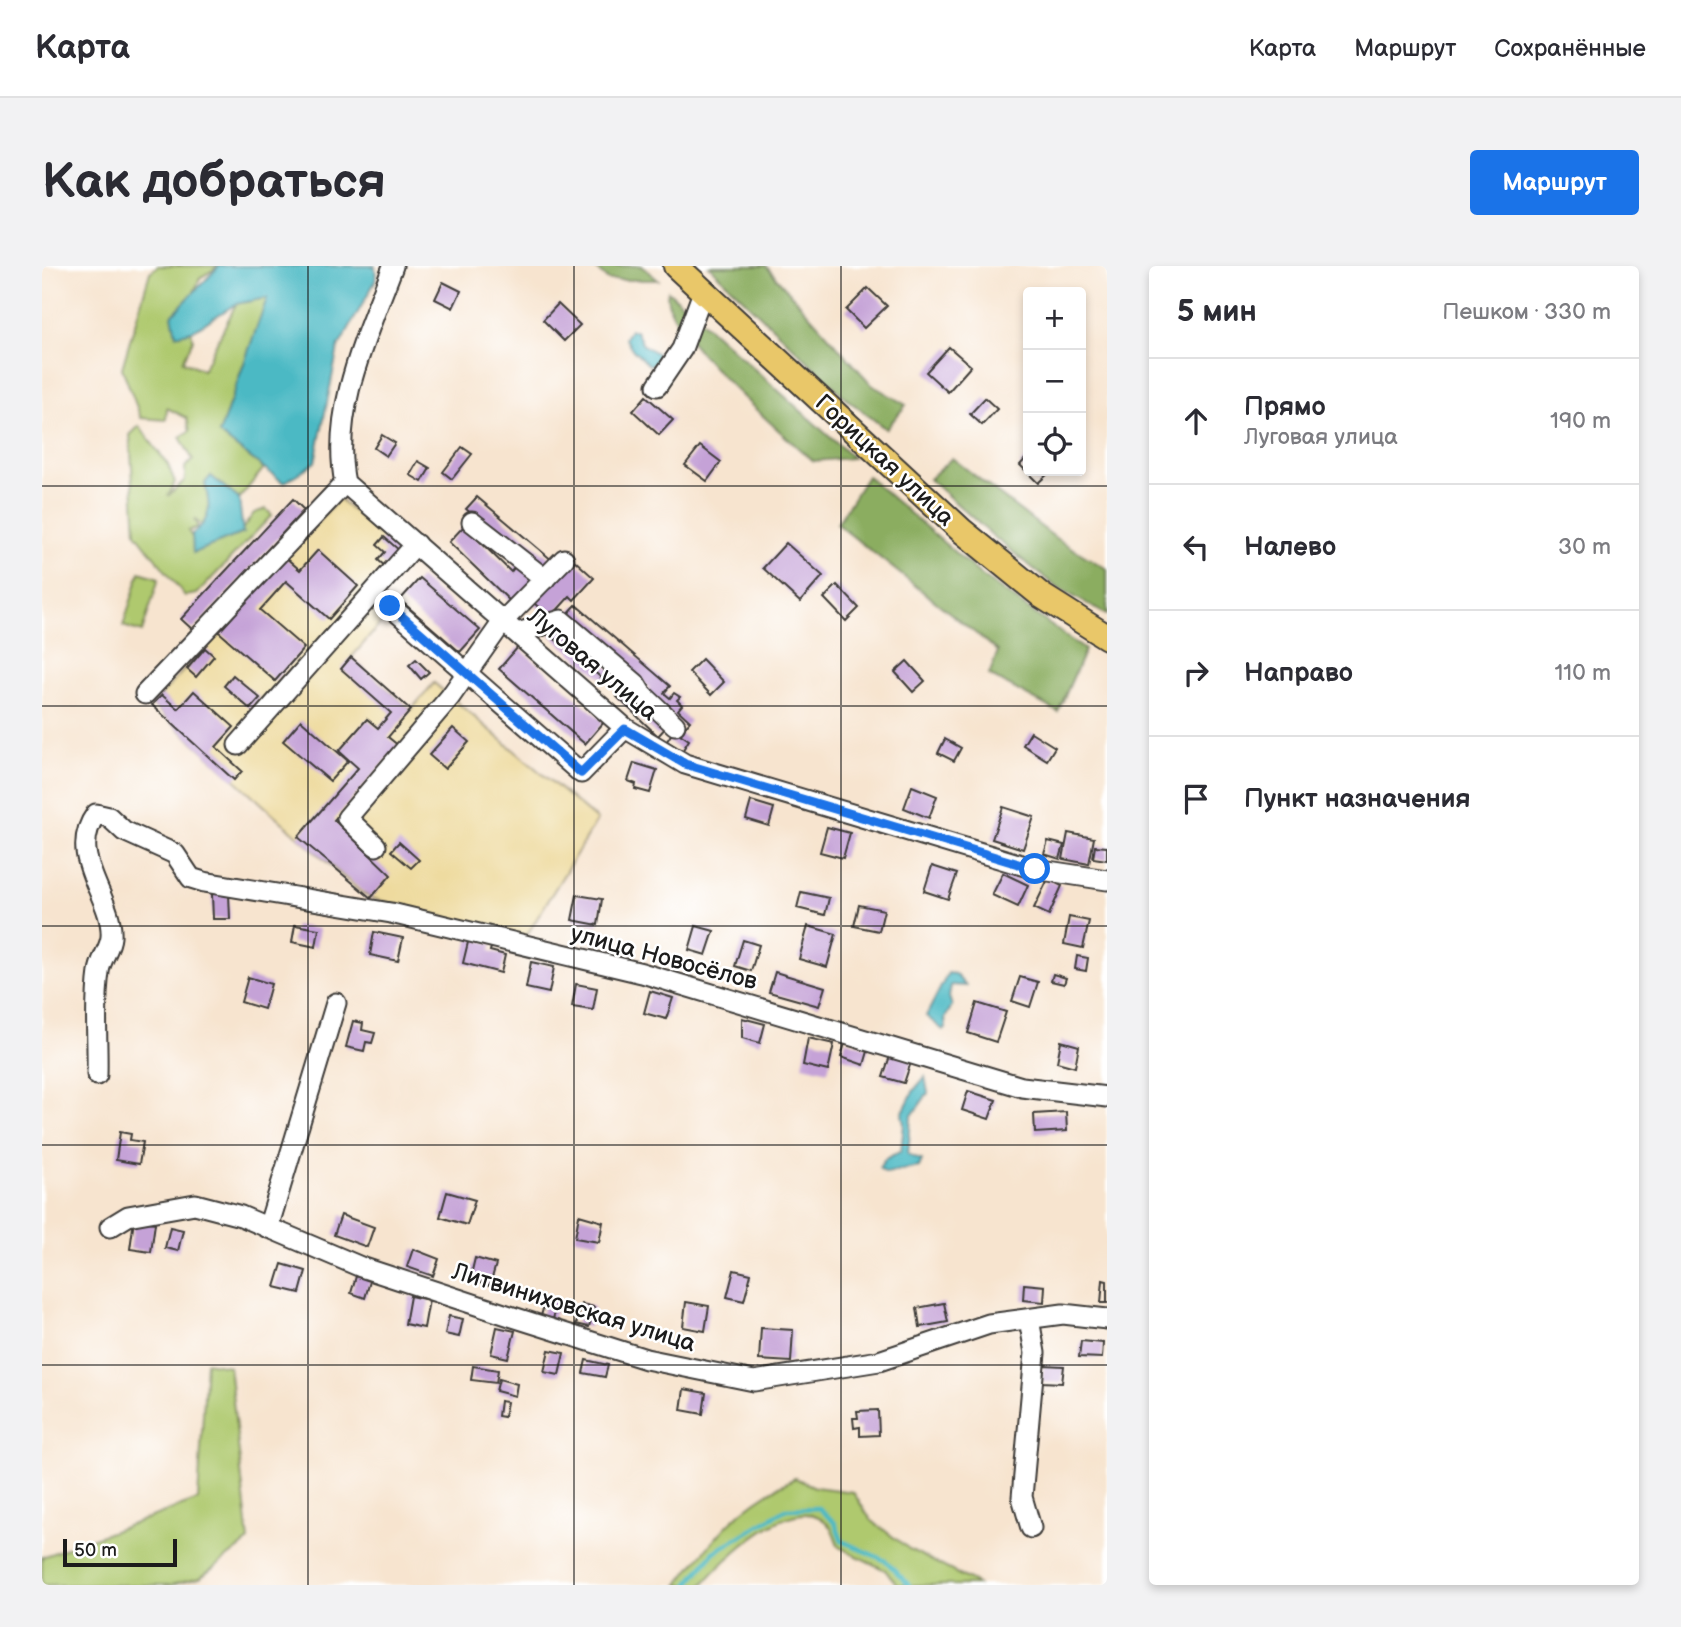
<!DOCTYPE html>
<html lang="ru">
<head>
<meta charset="utf-8">
<style>
	body { margin:0; font-family:"Balsamiq Sans",sans-serif; background:#f2f2f3; color:#2b2b33 }
	.controls { position:absolute; right:21px; top:21px; display:grid; overflow:hidden; border-radius:7px; box-shadow:0 4px 10px #0003 }
	.controls button { width:63px; height:63px; display:grid; place-items:center; padding:0; border:0; border-bottom:2px solid #e1e1e2; background:#fff; color:#2b2b33; font:35px sans-serif }
	.scale { position:absolute; left:21px; bottom:18px; width:114px; box-sizing:border-box; padding-left:7px; border:4px solid #1c1c1c; border-top:0; font-size:19px; line-height:24px; white-space:nowrap; color:#1c1c1c; -webkit-text-stroke:5px #fff; paint-order:stroke }
	.stop { position:absolute; width:21px; height:21px; margin:-16px; border:5px solid #1a73e8; border-radius:50%; background:#fff }
	.stop.end { background:#1a73e8; border-color:#fff; box-shadow:0 2px 7px #0008 }
	.list { margin:0; padding:0; list-style:none }
	h2 { display:flex; justify-content:space-between; align-items:center; height:91px; margin:0; padding:0 28px; font-size:30px }
	h2 small { font-size:23px; font-weight:400; color:#7c7c81 }
	.list li { display:grid; grid-template-columns:46px 1fr auto; gap:21px; align-items:center; box-sizing:border-box; height:126px; padding:0 28px; border-top:2px solid #e1e1e2 }
	.list b { display:block; font-size:26px; white-space:nowrap }
	.list p { margin:0; font-size:23px; white-space:nowrap; color:#7c7c81 }
	.list em { font-size:23px; font-style:normal; color:#7c7c81 }
	.icon { flex:none; width:38px; height:38px; fill:none; stroke:currentColor; stroke-width:2; stroke-linecap:round; stroke-linejoin:round }
	.map { position:relative; flex:none; width:1065px; height:1319px; overflow:hidden; border-radius:7px }
	header { display:flex; align-items:center; gap:42px; box-sizing:border-box; height:98px; padding:0 35px; background:#fff; border-bottom:2px solid #e1e1e2 }
	header strong { font-size:33px }
	nav { display:flex; gap:38px; margin-inline-start:auto; font-size:24px }
	.intro { display:flex; align-items:center; justify-content:space-between; box-sizing:border-box; height:168px; padding:0 42px }
	h1 { margin:0; font-size:49px }
	.button { padding:18px 32px; border-radius:7px; background:#1a73e8; color:#fff; font-size:24px; font-weight:700 }
	main { display:flex; gap:42px; padding:0 42px }
	aside { flex:1; background:#fff; border-radius:7px; box-shadow:0 4px 10px #0003 }
	.map>svg:first-child { display:block }
</style>
</head>
<body>
<header>
<strong>Карта</strong>
<nav><a>Карта</a><a>Маршрут</a><a>Сохранённые</a></nav>
</header>
<div class="intro"><h1>Как добраться</h1><a class="button">Маршрут</a></div>
<main>
<div class="map">
<svg width="1065" height="1319" viewBox="0 0 1065 1319">
	<rect width="100%" height="100%" fill="#fff"/>
	<filter id="ink" filterUnits="userSpaceOnUse"><feTurbulence type="fractalNoise" baseFrequency=".0143" numOctaves="2"/><feDisplacementMap in="SourceGraphic" scale="14" xChannelSelector="R" yChannelSelector="G"/><feConvolveMatrix kernelMatrix="1 2 1 2 8 2 1 2 1" color-interpolation-filters="sRGB"/></filter>
	<filter id="wash" filterUnits="userSpaceOnUse"><feTurbulence type="fractalNoise" baseFrequency=".00686" numOctaves="4" result="noise"/><feDisplacementMap in="SourceGraphic" scale="28" xChannelSelector="R" yChannelSelector="G"/><feGaussianBlur stdDeviation="1.57" result="paint"/><feColorMatrix in="noise" values="0 0 0 0 0 0 0 0 0 0 0 0 0 0 0 0 0 1.4 0 .05"/><feComposite in="paint" operator="in"/></filter>
	<g filter="url(#wash)">
		<rect width="100%" height="100%" fill="#f7e4cf"/>
		<g fill="#afc96e" stroke="#667245" stroke-width="2">
			<polygon points="116,0 177,0 158,12 145,43 151,74 141,95 161,104 194,38 226,31 177,168 222,202 197,233 169,210 163,217 169,245 161,260 152,253 156,261 146,265 154,277 196,269 212,247 224,243 230,249 155,328 143,330 94,267 88,169 97,160 126,199 133,216 126,230 143,214 143,201 151,194 138,171 148,165 145,152 125,142 124,154 99,152 80,102 108,6"/>
			<polygon points="98,306 117,312 100,366 81,360"/>
			<polygon points="164,1096 187,1100 207,1275 158,1312 129,1319 0,1319 0,1291 156,1234"/>
			<path d="M753,1212L773,1221L811,1226L829,1254L867,1283L937,1319H856L843,1304L797,1281C794,1275 792,1266 788,1261C757,1218 681,1295 660,1319H636C675,1269 694,1241 753,1212Z"/>
		</g>
		<g fill="#8bad61" stroke="#54643e" stroke-width="2">
			<polygon points="551,0 600,0 616,14 566,14"/>
			<polygon points="667,0 724,0 830,119 864,139 844,163 806,134"/>
			<path d="M626,25L811,192L771,195C743,170 614,60 626,25Z"/>
			<polygon points="910,192 1015,273 1065,303 1065,349 1013,320 952,271 887,213"/>
			<polygon points="825,210 939,309 1043,384 1016,446 947,409 956,385 795,258"/>
		</g>
		<polygon fill="#eeda9e" stroke="#857b5d" stroke-width="2" points="297,233 358,285 333,336 347,348 309,392 369,444 392,417 555,554 483,672 329,632 317,625 110,439"/>
		<g fill="#4bb9c4" stroke="#346a70" stroke-width="2">
			<polygon points="177,0 333,0 334,14 296,82 273,196 242,217 177,168 225,32 194,38 150,65 134,69 130,49"/>
			<polygon points="588,64 594,65 601,79 616,88 615,97 607,99 591,84 583,72"/>
			<path d="M169,210L197,233L201,267L151,287L150,268C171,253 168,240 163,217Z"/>
			<polygon points="906,707 913,708 924,720 909,719 907,731 910,740 903,752 904,763 901,764 884,750"/>
			<polygon points="883,811 886,827 869,851 866,888 880,894 877,901 844,907 837,902 843,893 859,885 862,858 860,848 872,824"/>
		</g>
		<g fill="none" stroke-linecap="round" stroke-linejoin="round">
			<polyline stroke="#4bb9c4" stroke-width="4.5" points="646,1319 672,1286 744,1243 777,1242 793,1257 800,1275 844,1295 867,1319"/>
		</g>
		<g id="blocks">
			<g fill="#c5a2d7">
				<polygon points="401,16 419,25 411,42 393,33"/>
				<polygon points="826,22 845,40 822,62 804,44"/>
				<polygon points="516,38 538,59 522,75 501,54"/>
				<polygon points="907,81 929,100 906,126 884,106"/>
				<polygon points="604,130 631,154 617,169 591,145"/>
				<polygon points="943,132 955,143 940,159 928,148"/>
				<polygon points="340,169 353,177 344,190 332,182"/>
				<polygon points="658,180 679,196 665,215 643,199"/>
				<polygon points="420,181 430,188 410,213 401,206"/>
				<polygon points="986,190 986,205 1009,205 996,217 978,199"/>
				<polygon points="376,195 388,202 380,216 368,209"/>
				<polygon points="435,231 511,295 501,307 424,243"/>
				<polygon points="251,233 262,244 151,364 139,353"/>
				<polygon points="422,260 469,306 476,296 492,315 470,337 407,276"/>
				<polygon points="342,271 358,285 344,301 336,294 343,286 335,279"/>
				<polygon points="744,277 781,310 758,336 721,302"/>
				<polygon points="276,284 316,320 287,353 244,315 218,344 262,382 233,415 177,366 243,291 258,304"/>
				<polygon points="531,293 552,312 532,334 528,330 508,352 491,336"/>
				<polygon points="378,312 438,364 418,386 358,334"/>
				<polygon points="795,319 817,342 804,355 782,332"/>
				<polygon points="534,339 628,420 622,427 628,432 632,427 638,431 635,434 640,439 636,444 648,455 643,461 604,427 608,422 524,350"/>
				<polygon points="516,359 581,414 573,423 508,369"/>
				<polygon points="476,381 562,456 543,478 457,403"/>
				<polygon points="163,382 172,390 154,411 145,403"/>
				<polygon points="309,391 369,444 346,471 357,480 292,554 349,609 329,632 256,571 316,502 297,485 325,453 336,462 349,447 299,403"/>
				<polygon points="374,393 387,406 379,413 367,399"/>
				<polygon points="660,393 682,416 669,429 647,406"/>
				<polygon points="865,395 883,415 871,426 853,406"/>
				<polygon points="191,409 218,432 208,443 182,420"/>
				<polygon points="585,420 626,459 616,470 575,431"/>
				<polygon points="152,425 192,461 174,481 200,505 192,514 110,439 120,429 136,443"/>
				<polygon points="259,454 306,495 288,515 241,475"/>
				<polygon points="411,462 427,476 403,503 387,489"/>
				<polygon points="632,464 647,474 640,485 625,475"/>
				<polygon points="989,466 1013,481 1005,494 981,479"/>
				<polygon points="903,473 919,482 912,495 896,487"/>
				<polygon points="592,497 615,504 608,527 593,523 594,518 586,515"/>
				<polygon points="870,520 895,530 887,552 862,542"/>
				<polygon points="709,535 732,542 727,560 704,553"/>
				<polygon points="961,541 992,551 981,583 950,573"/>
				<polygon points="785,561 808,567 801,592 778,586"/>
				<polygon points="1026,567 1052,572 1047,598 1021,593"/>
				<polygon points="1006,575 1022,579 1018,593 1002,588"/>
				<polygon points="357,576 377,594 369,602 349,585"/>
				<polygon points="1053,580 1065,581 1065,594 1051,592"/>
				<polygon points="890,600 915,608 906,633 882,625"/>
				<polygon points="961,607 986,619 976,641 950,629"/>
				<polygon points="1006,613 1020,620 1007,649 992,642"/>
				<polygon points="759,626 787,632 783,649 755,642"/>
				<polygon points="170,628 187,628 188,653 171,653"/>
				<polygon points="535,629 560,633 556,659 530,654"/>
				<polygon points="817,639 842,644 837,665 812,660"/>
				<polygon points="1027,651 1047,655 1041,682 1022,678"/>
				<polygon points="253,659 277,663 274,681 250,676"/>
				<polygon points="654,660 672,665 664,689 647,684"/>
				<polygon points="766,660 794,668 785,701 757,693"/>
				<polygon points="332,666 361,672 356,695 328,689"/>
				<polygon points="427,672 450,678 448,685 463,689 459,707 421,697"/>
				<polygon points="701,674 717,679 709,705 693,700"/>
				<polygon points="1035,690 1046,692 1044,705 1033,703"/>
				<polygon points="489,696 512,701 507,727 484,722"/>
				<polygon points="733,706 783,721 777,740 727,726"/>
				<polygon points="1011,708 1024,712 1022,718 1009,715"/>
				<polygon points="206,711 229,718 222,743 199,736"/>
				<polygon points="978,711 996,716 988,741 970,735"/>
				<polygon points="534,718 555,722 551,744 530,741"/>
				<polygon points="608,725 631,732 624,753 602,747"/>
				<polygon points="935,737 964,746 954,776 926,767"/>
				<polygon points="700,752 723,758 718,777 700,772"/>
				<polygon points="311,755 321,757 320,764 333,767 330,777 324,776 322,785 304,781"/>
				<polygon points="766,772 792,778 786,805 761,799"/>
				<polygon points="804,774 827,782 822,799 799,791"/>
				<polygon points="1019,775 1037,780 1033,801 1015,796"/>
				<polygon points="849,787 870,793 862,817 841,811"/>
				<polygon points="926,825 954,834 947,853 920,844"/>
				<polygon points="1024,846 1025,865 993,867 992,848"/>
				<polygon points="78,866 89,868 88,874 101,876 97,898 74,894"/>
				<polygon points="405,926 433,934 425,959 398,951"/>
				<polygon points="299,949 332,961 325,981 292,969"/>
				<polygon points="537,949 561,956 557,976 533,972"/>
				<polygon points="92,954 113,957 109,986 88,983"/>
				<polygon points="128,961 141,964 136,985 123,982"/>
				<polygon points="371,983 397,993 391,1010 365,1001"/>
				<polygon points="433,992 454,998 448,1019 428,1013"/>
				<polygon points="240,998 264,1005 258,1027 233,1021"/>
				<polygon points="692,1004 709,1008 702,1035 685,1031"/>
				<polygon points="315,1007 329,1012 323,1032 309,1027"/>
				<polygon points="1061,1014 1065,1015 1065,1037 1059,1037"/>
				<polygon points="982,1018 1003,1020 1002,1036 981,1034"/>
				<polygon points="368,1030 387,1034 382,1062 363,1058"/>
				<polygon points="504,1032 516,1036 511,1053 499,1050"/>
				<polygon points="644,1036 667,1040 663,1065 641,1061"/>
				<polygon points="902,1037 906,1056 878,1061 875,1042"/>
				<polygon points="540,1038 552,1041 547,1061 534,1058"/>
				<polygon points="407,1050 421,1053 417,1071 403,1068"/>
				<polygon points="455,1061 473,1065 466,1092 449,1088"/>
				<polygon points="719,1062 751,1064 749,1096 717,1094"/>
				<polygon points="1039,1075 1061,1077 1060,1092 1037,1091"/>
				<polygon points="507,1084 522,1087 517,1109 502,1106"/>
				<polygon points="544,1094 566,1099 563,1111 541,1107"/>
				<polygon points="1002,1099 1022,1100 1020,1117 1000,1116"/>
				<polygon points="431,1100 456,1104 454,1117 429,1114"/>
				<polygon points="457,1113 475,1118 473,1130 454,1125"/>
				<polygon points="642,1123 664,1127 661,1148 639,1144"/>
				<polygon points="458,1135 465,1136 462,1151 456,1150"/>
				<polygon points="836,1144 837,1169 818,1170 818,1161 812,1162 811,1152 816,1152 815,1145"/>
			</g>
		</g>
	</g>
	<g filter="url(#ink)">
		<use href="#blocks" fill-opacity="0" stroke="#3d3a37" stroke-width="2"/>
		<g fill="none" stroke-linecap="round" stroke-linejoin="round">
			<g stroke="#3d3a37" stroke-width="23">
				<g id="minor">
					<path d="M351,0C326,67 288,144 303,217L583,462L643,498L993,603L1065,614"/>
					<polyline points="615,120 640,83 661,26"/>
					<polyline points="430,256 503,313"/>
					<polyline points="348,340 539,507 583,462"/>
					<polyline points="475,367 519,354 593,417 599,427 633,459"/>
					<polyline points="103,428 303,217"/>
					<polyline points="196,479 374,278"/>
					<polyline points="334,580 305,552 408,431 462,354 522,293"/>
					<path d="M55,809C56,776 52,740 57,706C58,694 68,683 69,671C72,631 23,591 54,548L67,551L82,565L133,588L149,612L162,616L349,647L600,707L980,821L1065,831"/>
					<polyline points="68,961 86,950 153,938 199,950 319,1001 471,1051 604,1093 712,1115 837,1095 947,1058 1021,1048 1065,1053"/>
					<polyline points="226,962 294,737"/>
					<polyline points="987,1053 993,1087 980,1231 989,1262"/>
				</g>
			</g>
			<g stroke="#3d3a37" stroke-width="28">
				<polyline id="major" points="634,0 919,264 1000,330 1065,371"/>
			</g>
			<use href="#minor" stroke="#fff" stroke-width="19"/>
			<use href="#major" stroke="#e9c769" stroke-width="24"/>
		</g>
	</g>
	<g fill="none" stroke-linecap="round" stroke-linejoin="round" filter="url(#ink)">
		<polyline stroke="#1a73e8" stroke-width="9" points="348,340 539,507 583,463 643,498 993,603"/>
	</g>
	<path fill="none" stroke="#1c1c1c" stroke-width="2" stroke-opacity="0.55" d="M266,0V1319M532,0V1319M799,0V1319M0,220H1065M0,440H1065M0,660H1065M0,879H1065M0,1099H1065"/>
	<g text-anchor="middle" stroke-width="5" stroke-linejoin="round" paint-order="stroke">
		<g font-size="24" fill="#1c1c1c" stroke="#fff">
			<text transform="translate(843 194) rotate(43)" y="8">Горицкая улица</text>
			<text transform="translate(551 398) rotate(40)" y="8">Луговая улица</text>
			<text transform="translate(622 691) rotate(15)" y="8">улица Новосёлов</text>
			<text transform="translate(532 1041) rotate(17)" y="8">Литвиниховская улица</text>
		</g>
	</g>
</svg>
<div class="controls">
<button>+</button>
<button>−</button>
<button><svg class="icon" aria-label="locate" viewBox="0 0 24 24"><circle cx="12" cy="12" r="6"/><path d="M12 2v4M12 18v4M2 12h4M18 12h4"/></svg></button>
</div>
<div class="scale">50 m</div>
<div class="stop" style="left:993px;top:603px"></div>
<div class="stop end" style="left:348px;top:340px"></div>
</div>
<aside>
<h2>5 мин<small>Пешком · 330 m</small></h2>
<ul class="list">
<li><svg class="icon" aria-label="ahead" viewBox="0 0 24 24"><path d="M12 20V5M6 11l6-6 6 6"/></svg><div><b>Прямо</b><p>Луговая улица</p></div><em>190 m</em></li>
<li><svg class="icon" aria-label="left" viewBox="0 0 24 24"><path d="M17 20v-9H6M10 6l-5 5 5 5"/></svg><div><b>Налево</b></div><em>30 m</em></li>
<li><svg class="icon" aria-label="right" viewBox="0 0 24 24"><path d="M7 20v-9h11M14 6l5 5-5 5"/></svg><div><b>Направо</b></div><em>110 m</em></li>
<li><svg class="icon" aria-label="arrive" viewBox="0 0 24 24"><path d="M6 21V4h12l-3 4 3 4H6"/></svg><div><b>Пункт назначения</b></div></li>
</ul>
</aside>
</main>
</body>
</html>
